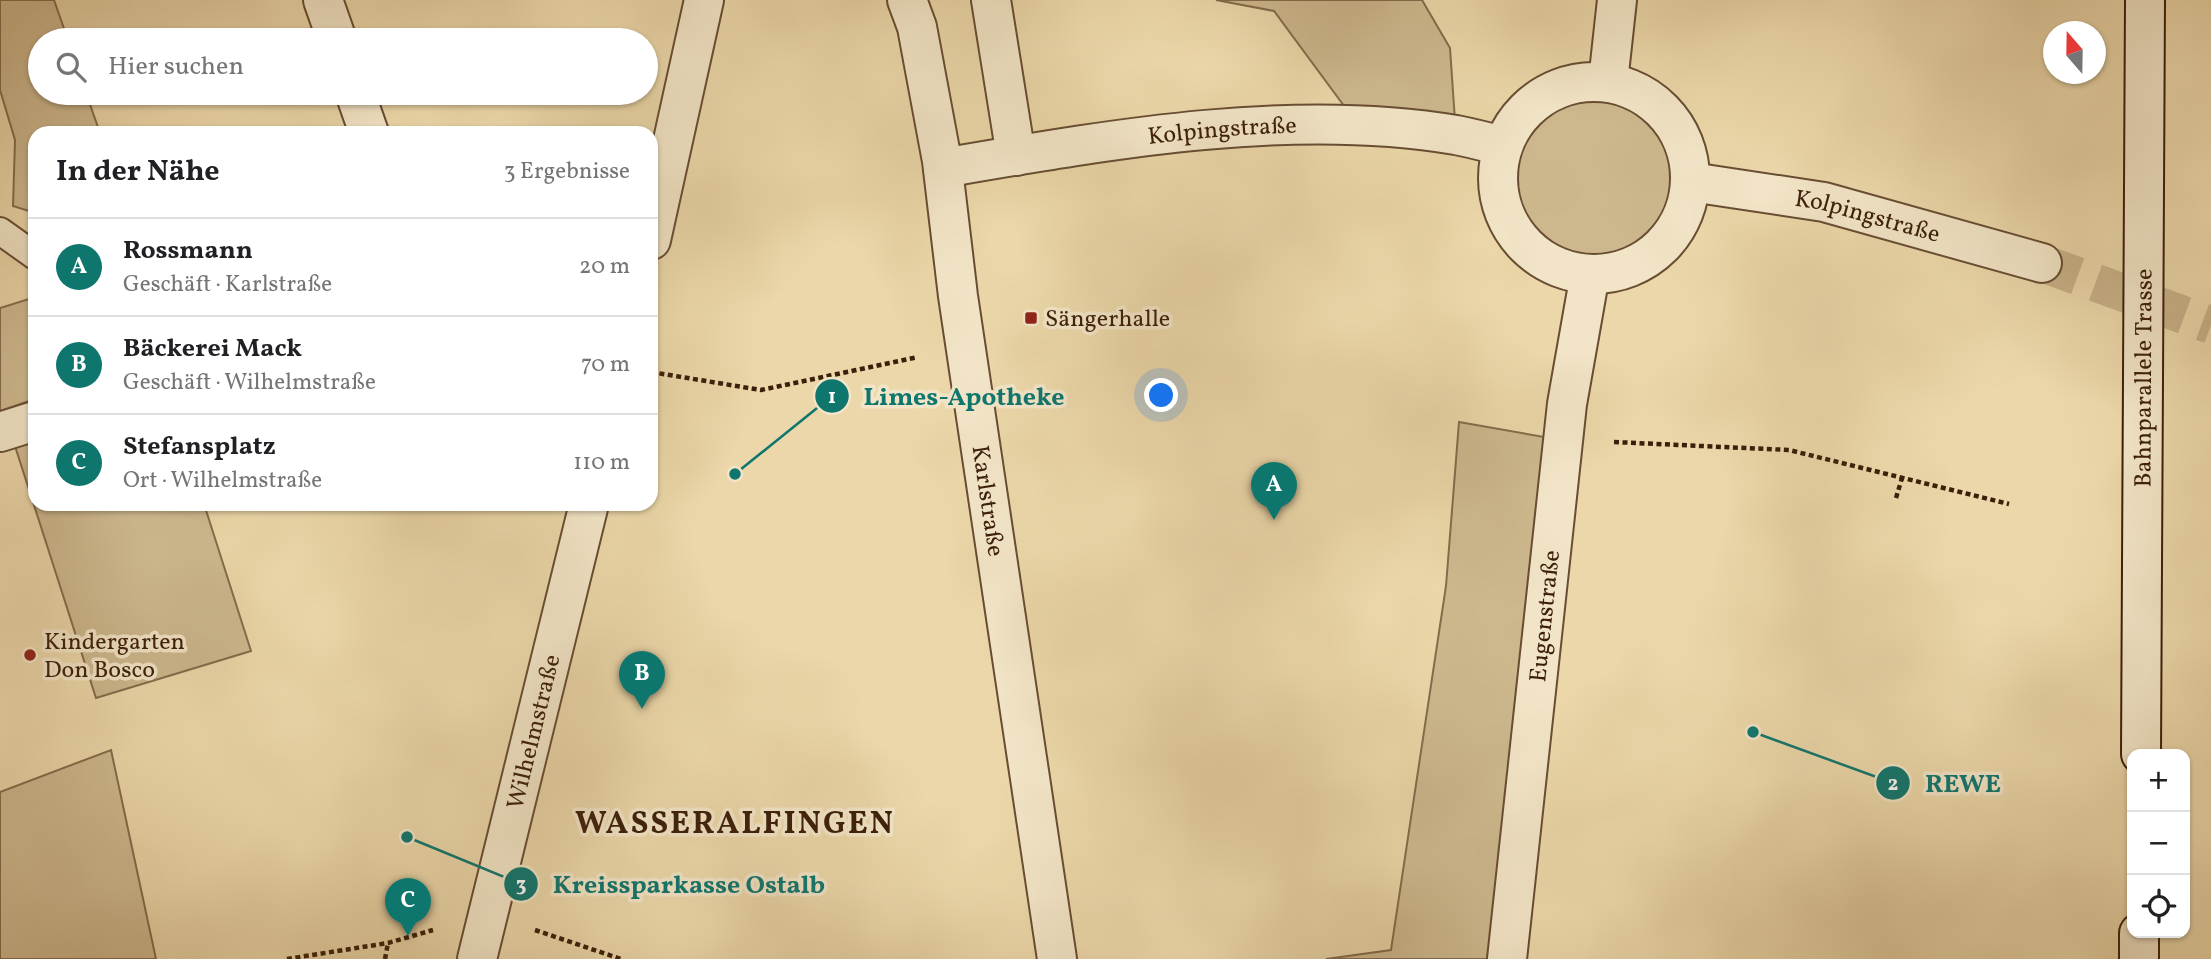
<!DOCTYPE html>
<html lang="de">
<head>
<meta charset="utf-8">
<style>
	body { margin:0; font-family:Vollkorn,serif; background:#f6f6f6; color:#202124 }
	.controls { position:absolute; right:21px; bottom:21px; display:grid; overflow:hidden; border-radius:14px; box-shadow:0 2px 5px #0004 }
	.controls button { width:63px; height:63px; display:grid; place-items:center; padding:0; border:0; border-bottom:2px solid #e0e0e0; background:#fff; color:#202124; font:35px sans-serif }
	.compass { position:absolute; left:2043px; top:21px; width:63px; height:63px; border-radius:50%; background:#fff; box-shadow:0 2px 5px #0004; rotate:340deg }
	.you { position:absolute; left:1162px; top:396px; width:24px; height:24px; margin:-18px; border:5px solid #fff; border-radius:50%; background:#1a73e8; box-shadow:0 0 0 10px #1a73e833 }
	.badge { display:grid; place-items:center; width:46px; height:46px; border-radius:50%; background:#0f766e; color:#fff; font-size:23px; font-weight:700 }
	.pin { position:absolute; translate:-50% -58px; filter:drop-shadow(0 2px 4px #0008) }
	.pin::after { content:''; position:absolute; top:37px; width:24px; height:21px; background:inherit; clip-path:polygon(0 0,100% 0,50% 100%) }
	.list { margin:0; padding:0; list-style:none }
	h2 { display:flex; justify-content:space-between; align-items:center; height:91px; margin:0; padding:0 28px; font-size:30px }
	h2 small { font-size:23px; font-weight:400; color:#757577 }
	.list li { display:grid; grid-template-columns:46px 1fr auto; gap:21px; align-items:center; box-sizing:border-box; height:98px; padding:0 28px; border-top:2px solid #e0e0e0 }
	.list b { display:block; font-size:26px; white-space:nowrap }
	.list p { margin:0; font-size:23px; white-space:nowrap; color:#757577 }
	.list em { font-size:23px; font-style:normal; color:#757577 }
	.icon { flex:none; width:38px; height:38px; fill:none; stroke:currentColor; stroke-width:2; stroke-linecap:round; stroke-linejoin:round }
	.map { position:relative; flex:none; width:2211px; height:959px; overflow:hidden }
	.search { position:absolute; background:#fff; box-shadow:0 2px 5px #0004; left:28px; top:28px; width:630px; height:77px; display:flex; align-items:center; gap:18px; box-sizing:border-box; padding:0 24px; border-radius:38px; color:#757577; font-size:26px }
	.panel { position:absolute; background:#fff; box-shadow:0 2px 5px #0004; left:28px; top:126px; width:630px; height:385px; border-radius:21px }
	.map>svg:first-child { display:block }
</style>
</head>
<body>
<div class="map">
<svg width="2211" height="959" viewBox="0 0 2211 959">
	<rect width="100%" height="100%" fill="#ebd7a9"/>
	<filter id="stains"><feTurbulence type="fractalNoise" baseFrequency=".00286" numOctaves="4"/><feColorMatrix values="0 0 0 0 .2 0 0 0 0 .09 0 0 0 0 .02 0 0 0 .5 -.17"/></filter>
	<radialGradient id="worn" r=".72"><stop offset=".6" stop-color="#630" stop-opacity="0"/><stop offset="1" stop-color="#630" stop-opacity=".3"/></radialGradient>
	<g fill="#cdb88e" stroke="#846c4c" stroke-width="2">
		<polygon points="0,0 54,0 68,40 40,40 40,93 86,93 100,133 35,133 35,213 13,206 15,140 0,90"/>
		<polygon points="1216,0 1422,0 1450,48 1456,135 1353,118 1274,11"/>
		<circle cx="1595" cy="179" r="79"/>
		<polygon points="35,297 35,399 0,411 0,308"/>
		<polygon points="1459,422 1550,438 1496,959 1326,959 1391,950 1446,586"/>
		<polygon points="35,439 35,504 204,504 251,651 96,698 15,446"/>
		<polygon points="111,750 156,959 0,959 0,792"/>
	</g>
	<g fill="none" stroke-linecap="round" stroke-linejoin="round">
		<polyline stroke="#c8b289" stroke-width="38" stroke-dasharray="38 19" stroke-linecap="butt" points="2042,263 2211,325"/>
		<g stroke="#684d32" stroke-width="30">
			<polyline id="service" points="0,231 35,256"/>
		</g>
		<g stroke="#684d32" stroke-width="42">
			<polyline id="pedestrian" points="991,0 1016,156"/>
		</g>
		<g stroke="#684d32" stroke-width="42">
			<g id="minor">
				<polyline points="323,0 337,40"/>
				<polyline points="355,93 369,133"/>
				<path id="s1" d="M1691,182L1824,202L2042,263"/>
				<path id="s2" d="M1507,959L1567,404L1590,274"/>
			</g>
		</g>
		<g stroke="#684d32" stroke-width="42">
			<g id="tertiary">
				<path id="s3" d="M907,0L917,27L942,161L958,296L1057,959"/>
				<polyline points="1608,82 1617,0"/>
				<circle cx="1594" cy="178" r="96"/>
				<path id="s4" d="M943,168C1107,140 1290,107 1456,135C1471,138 1487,142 1502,146"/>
				<polyline points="651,240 704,0"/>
				<polyline points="0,432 35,421"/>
				<path id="s5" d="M477,959L589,504"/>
			</g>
		</g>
		<g stroke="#3c1f0a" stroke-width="42">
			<g id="secondary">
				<path id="s6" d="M2141,754L2145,0"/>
				<polyline points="2139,959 2139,933"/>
			</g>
		</g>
		<g stroke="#3c1f0a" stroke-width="4.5" stroke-dasharray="5 3.5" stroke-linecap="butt">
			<polyline points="651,372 761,390 918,357"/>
			<polyline points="1614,442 1789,450 2009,504"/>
			<polyline points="1896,498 1902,478"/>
			<polyline points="535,930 621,959"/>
			<polyline points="287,959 388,943 433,930"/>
			<polyline points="385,959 388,943"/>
		</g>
		<use href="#service" stroke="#f2e5c7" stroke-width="26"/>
		<use href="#pedestrian" stroke="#f2e5c7" stroke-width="38"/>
		<use href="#minor" stroke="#f2e5c7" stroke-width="38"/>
		<use href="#tertiary" stroke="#f2e5c7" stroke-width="38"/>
		<use href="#secondary" stroke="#f2e5c7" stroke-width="38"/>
	</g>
	<g fill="#8f2418" stroke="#f2e5c7" stroke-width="2.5">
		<rect x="1024" y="311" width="14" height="14" rx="3.5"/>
		<circle cx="30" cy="655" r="7"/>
	</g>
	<g text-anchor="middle" stroke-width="7" stroke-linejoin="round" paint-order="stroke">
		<g font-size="24" fill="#3c1f0a" stroke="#f2e5c7">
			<text dy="8" stroke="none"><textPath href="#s4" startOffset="282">Kolpingstraße</textPath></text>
			<text dy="8" stroke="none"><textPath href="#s1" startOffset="180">Kolpingstraße</textPath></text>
			<text dy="8" stroke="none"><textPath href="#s6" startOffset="376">Bahnparallele Trasse</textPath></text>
			<text dy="8" stroke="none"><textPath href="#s3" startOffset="508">Karlstraße</textPath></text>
			<text dy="8" stroke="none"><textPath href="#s2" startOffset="345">Eugenstraße</textPath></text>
			<text dy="8" stroke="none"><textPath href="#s5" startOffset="234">Wilhelmstraße</textPath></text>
		</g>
		<g font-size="24" fill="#3c1f0a" stroke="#f2e5c7" text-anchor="start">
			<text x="1045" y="326">Sängerhalle</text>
			<text x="44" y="649">Kindergarten<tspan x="44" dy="28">Don Bosco</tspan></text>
		</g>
		<g font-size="32" font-weight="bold" letter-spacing="2" fill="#3c1f0a" stroke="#f2e5c7">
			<text x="735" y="833">WASSERALFINGEN</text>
		</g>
	</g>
	<path fill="none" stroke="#0f766e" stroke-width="2.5" d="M735 474L832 396M1753 732L1893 783M407 837L521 884"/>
	<g fill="#0f766e" stroke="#f2e5c7" stroke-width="2.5">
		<circle cx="735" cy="474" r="7"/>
		<circle cx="1753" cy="732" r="7"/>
		<circle cx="407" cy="837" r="7"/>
		<circle cx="832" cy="396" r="18"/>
		<circle cx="1893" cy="783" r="18"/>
		<circle cx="521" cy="884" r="18"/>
	</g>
	<g font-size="21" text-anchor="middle" font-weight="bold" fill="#fff">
		<text x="832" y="403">1</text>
		<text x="1893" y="790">2</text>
		<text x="521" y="891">3</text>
	</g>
	<g font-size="26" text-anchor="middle" font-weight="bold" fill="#0f766e" stroke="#f2e5c7" stroke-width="7" stroke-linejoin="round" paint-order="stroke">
		<text x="964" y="405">Limes-Apotheke</text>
		<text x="1963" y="792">REWE</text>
		<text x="689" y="893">Kreissparkasse Ostalb</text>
	</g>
	<rect width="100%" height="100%" filter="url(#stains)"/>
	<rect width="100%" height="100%" fill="url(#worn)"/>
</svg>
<div class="controls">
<button>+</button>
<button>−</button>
<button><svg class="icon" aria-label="locate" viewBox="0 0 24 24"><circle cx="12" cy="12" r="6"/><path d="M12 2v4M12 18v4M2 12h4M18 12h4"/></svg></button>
</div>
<svg class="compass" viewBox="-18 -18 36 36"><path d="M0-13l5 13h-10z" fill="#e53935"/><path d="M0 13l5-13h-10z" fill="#757577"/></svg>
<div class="you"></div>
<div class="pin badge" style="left:1274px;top:520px">A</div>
<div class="pin badge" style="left:642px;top:709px">B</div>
<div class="pin badge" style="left:408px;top:936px">C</div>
<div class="search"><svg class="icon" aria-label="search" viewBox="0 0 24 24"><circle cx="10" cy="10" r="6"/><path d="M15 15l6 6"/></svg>Hier suchen</div>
<section class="panel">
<h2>In der Nähe<small>3 Ergebnisse</small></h2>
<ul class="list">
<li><span class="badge">A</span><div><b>Rossmann</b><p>Geschäft · Karlstraße</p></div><em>20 m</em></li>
<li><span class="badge">B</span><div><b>Bäckerei Mack</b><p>Geschäft · Wilhelmstraße</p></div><em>70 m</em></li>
<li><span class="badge">C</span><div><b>Stefansplatz</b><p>Ort · Wilhelmstraße</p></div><em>110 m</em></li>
</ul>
</section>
</div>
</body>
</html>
